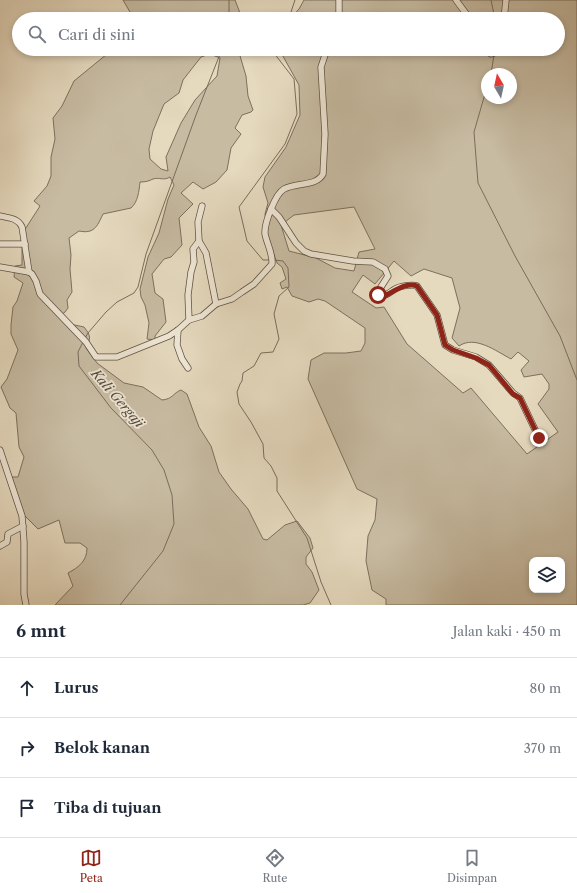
<!DOCTYPE html>
<html lang="id">
<head>
<meta charset="utf-8">
<style>
	body { margin:0; font-family:"Libre Caslon Text",serif; background:#f6f6f7; color:#1f2937 }
	.controls { position:absolute; right:12px; bottom:12px; display:grid; overflow:hidden; border-radius:8px; box-shadow:0 2px 6px #0003 }
	.controls button { width:36px; height:36px; display:grid; place-items:center; padding:0; border:0; border-bottom:1px solid #e0e1e3; background:#fff; color:#1f2937; font:20px sans-serif }
	.compass { position:absolute; left:481px; top:68px; width:36px; height:36px; border-radius:50%; background:#fff; box-shadow:0 2px 6px #0003; rotate:351deg }
	.stop { position:absolute; width:12px; height:12px; margin:-9px; border:3px solid #8f2418; border-radius:50%; background:#fff }
	.stop.end { background:#8f2418; border-color:#fff; box-shadow:0 1px 4px #0008 }
	.list { margin:0; padding:0; list-style:none }
	h2 { display:flex; justify-content:space-between; align-items:center; height:52px; margin:0; padding:0 16px; font-size:17px }
	h2 small { font-size:13px; font-weight:400; color:#747a83 }
	.list li { display:grid; grid-template-columns:26px 1fr auto; gap:12px; align-items:center; box-sizing:border-box; height:60px; padding:0 16px; border-top:1px solid #e0e1e3 }
	.list b { display:block; font-size:15px; white-space:nowrap }
	.list em { font-size:13px; font-style:normal; color:#747a83 }
	.icon { flex:none; width:22px; height:22px; fill:none; stroke:currentColor; stroke-width:2; stroke-linecap:round; stroke-linejoin:round }
	.map { position:relative; flex:none; width:577px; height:605px; overflow:hidden }
	.search { position:absolute; background:#fff; box-shadow:0 2px 6px #0003; left:12px; right:12px; top:12px; height:44px; display:flex; align-items:center; gap:10px; box-sizing:border-box; padding:0 14px; border-radius:22px; color:#747a83; font-size:15px }
	.sheet { height:232px; background:#fff }
	nav { display:flex; justify-content:space-around; align-items:center; box-sizing:border-box; height:56px; border-top:1px solid #e0e1e3; background:#fff; font-size:11px; color:#747a83 }
	nav a { display:grid; justify-items:center; gap:2px }
	nav .on { color:#8f2418 }
	.map>svg:first-child { display:block }
</style>
</head>
<body>
<div class="map">
<svg width="577" height="605" viewBox="0 0 577 605">
	<rect width="100%" height="100%" fill="#e5d9be"/>
	<filter id="stains"><feTurbulence type="fractalNoise" baseFrequency=".005" numOctaves="4"/><feColorMatrix values="0 0 0 0 .2 0 0 0 0 .09 0 0 0 0 .02 0 0 0 .5 -.17"/></filter>
	<radialGradient id="worn" r=".72"><stop offset=".6" stop-color="#630" stop-opacity="0"/><stop offset="1" stop-color="#630" stop-opacity=".3"/></radialGradient>
	<g fill="#c7bba2" stroke="#7c705f" fill-rule="evenodd">
		<polygon points="123,0 235,0 240,13 239,19 134,19"/>
		<path d="M304,0H577V605H386V599L372,590L366,561L368,536L375,520L377,499L357,489L308,379L311,360L324,353H346L361,351L365,343V328L325,301L318,299L309,302L292,296L287,287L282,289L280,283L286,279L282,267L277,263L268,237L265,214L268,203L263,187L265,177L286,147L300,115L299,85L279,49H558V19H290L299,9ZM487,74H511V98H487ZM354,207L375,249L359,252L354,271L335,268L316,258L289,251L281,225L294,215ZM394,261L411,276L424,269L452,278L460,308L452,338L459,346C475,335 496,351 511,359L518,352L529,361L521,370L524,377L542,374L549,384V389L538,404L558,432L527,454L471,388L463,393L407,344L384,307L376,308L352,292L363,275L375,284ZM532,560H562V590H532Z"/>
		<path d="M117,49H238L246,76L248,96L253,110L251,112L242,115L235,128L241,134L231,148L227,170L216,182L203,189L193,182L181,193L193,204L179,218L182,245L171,257L164,259L152,274L155,293L163,299L166,322L155,336V340L147,339L149,323L145,305L141,297L140,289L148,257L159,233L168,199L174,185L170,177C164,181 159,177 153,179C149,181 146,182 140,182C139,191 138,202 131,208L103,214C97,227 94,234 79,231L69,238L71,255L70,269L72,292L67,300L68,308L65,312L59,317L65,323L84,327C91,336 91,338 86,348L97,363L124,383L143,387L162,400C173,399 173,393 181,390L187,394L199,427L211,446L219,472L231,489L248,509L263,539L267,540L285,525L297,521L310,538L313,548L306,557V564L312,572L319,590L310,603L303,605H55L73,586L68,573C79,567 87,561 87,548L80,543H65L59,520L38,529L18,509L7,477H18L24,457L19,447L16,413L10,408L1,387L7,379L18,350L11,334V325L13,307L17,301L23,283L14,277L15,266L22,265V234L40,206L34,201L47,186L51,176V157L55,139L53,118L62,106L74,81L107,54ZM210,54L220,58L217,76L195,100L181,123L166,157L168,171L161,169L150,159L149,149L153,131L164,104L179,93L183,80L201,57Z"/>
	</g>
	<g fill="none" stroke-linecap="round" stroke-linejoin="round">
		<g stroke="#796d5c" stroke-width="1">
			<polyline points="491,0 495,19"/>
			<polyline points="229,19 229,0"/>
			<polyline points="286,19 291,12 295,0"/>
			<polyline points="491,74 494,55"/>
			<polyline points="487,87 474,132 478,183 515,256 560,336 577,380"/>
			<polyline points="271,260 263,260 247,241 239,207 285,144 297,114 294,79 277,57 273,49"/>
			<polyline points="274,260 283,261 288,268 289,287 279,296 274,314 279,339 273,352 261,353 254,366 243,373 242,381 240,384 237,392 239,404 251,422 263,444 264,458 271,466 277,478 277,491 307,538 321,582 331,605"/>
			<polyline points="85,338 88,333 106,312 117,302 134,293 138,287 146,254 196,115 222,49"/>
			<polyline points="83,342 78,352 79,366 111,408 152,450 164,470 172,495 174,524 163,551 120,605"/>
		</g>
		<g stroke="#5f5344" stroke-width="7">
			<g id="minor">
				<polyline points="456,0 470,19"/>
				<polyline points="339,19 339,0"/>
				<polyline points="504,19 506,0"/>
				<polyline points="483,49 491,54 497,52 500,49"/>
				<path d="M271,209L279,217L296,243L304,251L311,254L353,261L373,262L385,269L388,276L379,290L378,297C384,298 390,292 395,289C399,286 413,284 417,286L437,315L445,345L453,350L476,357L489,365L513,393L520,398L539,438"/>
				<path d="M0,216C9,218 18,218 22,227L29,272"/>
				<polyline points="199,241 206,253 216,304"/>
				<polyline points="0,244 25,244"/>
				<path d="M0,267L29,272L32,274L36,281L40,294L86,342L96,357H117L169,336L178,330L189,320L202,316L216,304L232,299L242,292L254,284L272,264C273,254 267,244 265,234C264,224 275,194 284,189C296,182 316,187 323,174L325,134L321,67L327,49"/>
				<polyline points="189,320 188,295 191,272 194,262 193,249 199,241 198,222 202,206"/>
				<polyline points="178,330 177,345 182,359 188,368"/>
				<polyline points="0,450 22,516 24,542 24,594 26,605"/>
				<polyline points="0,546 7,542 8,534 23,526"/>
			</g>
		</g>
		<use href="#minor" stroke="#eee6d5" stroke-width="5.5"/>
	</g>
	<g fill="none" stroke-linecap="round" stroke-linejoin="round">
		<path stroke="#8f2418" stroke-width="5" d="M378,295L380,298C391,294 406,281 417,286L437,315L445,345L453,350L476,358L489,365L513,394L520,398L539,438"/>
	</g>
	<g text-anchor="middle" stroke-width="3.5" stroke-linejoin="round" paint-order="stroke">
		<g font-size="13" font-style="italic" fill="#55493c" stroke="#eee6d5">
			<text transform="translate(118 398) rotate(49)" y="5">Kali Gergaji</text>
		</g>
	</g>
	<rect width="100%" height="100%" filter="url(#stains)"/>
	<rect width="100%" height="100%" fill="url(#worn)"/>
</svg>
<div class="controls">
<button><svg class="icon" aria-label="layers" viewBox="0 0 24 24"><path d="M12 4l9 5-9 5-9-5zM3 14l9 5 9-5"/></svg></button>
</div>
<svg class="compass" viewBox="-18 -18 36 36"><path d="M0-13l5 13h-10z" fill="#e53935"/><path d="M0 13l5-13h-10z" fill="#747a83"/></svg>
<div class="stop" style="left:378px;top:295px"></div>
<div class="stop end" style="left:539px;top:438px"></div>
<div class="search"><svg class="icon" aria-label="search" viewBox="0 0 24 24"><circle cx="10" cy="10" r="6"/><path d="M15 15l6 6"/></svg>Cari di sini</div>
</div>
<section class="sheet">
<h2>6 mnt<small>Jalan kaki · 450 m</small></h2>
<ul class="list">
<li><svg class="icon" aria-label="ahead" viewBox="0 0 24 24"><path d="M12 20V5M6 11l6-6 6 6"/></svg><div><b>Lurus</b></div><em>80 m</em></li>
<li><svg class="icon" aria-label="right" viewBox="0 0 24 24"><path d="M7 20v-9h11M14 6l5 5-5 5"/></svg><div><b>Belok kanan</b></div><em>370 m</em></li>
<li><svg class="icon" aria-label="arrive" viewBox="0 0 24 24"><path d="M6 21V4h12l-3 4 3 4H6"/></svg><div><b>Tiba di tujuan</b></div></li>
</ul>
</section>
<nav>
<a class="on"><svg class="icon" aria-label="map" viewBox="0 0 24 24"><path d="M3 6l6-2 6 2 6-2v14l-6 2-6-2-6 2zM9 4v14M15 6v14"/></svg>Peta</a>
<a><svg class="icon" aria-label="directions" viewBox="0 0 24 24"><path d="M12 3l9 9-9 9-9-9zM9 14v-3h6M13 9l2 2-2 2"/></svg>Rute</a>
<a><svg class="icon" aria-label="saved" viewBox="0 0 24 24"><path d="M7 4h10v16l-5-4-5 4z"/></svg>Disimpan</a>
</nav>
</body>
</html>
